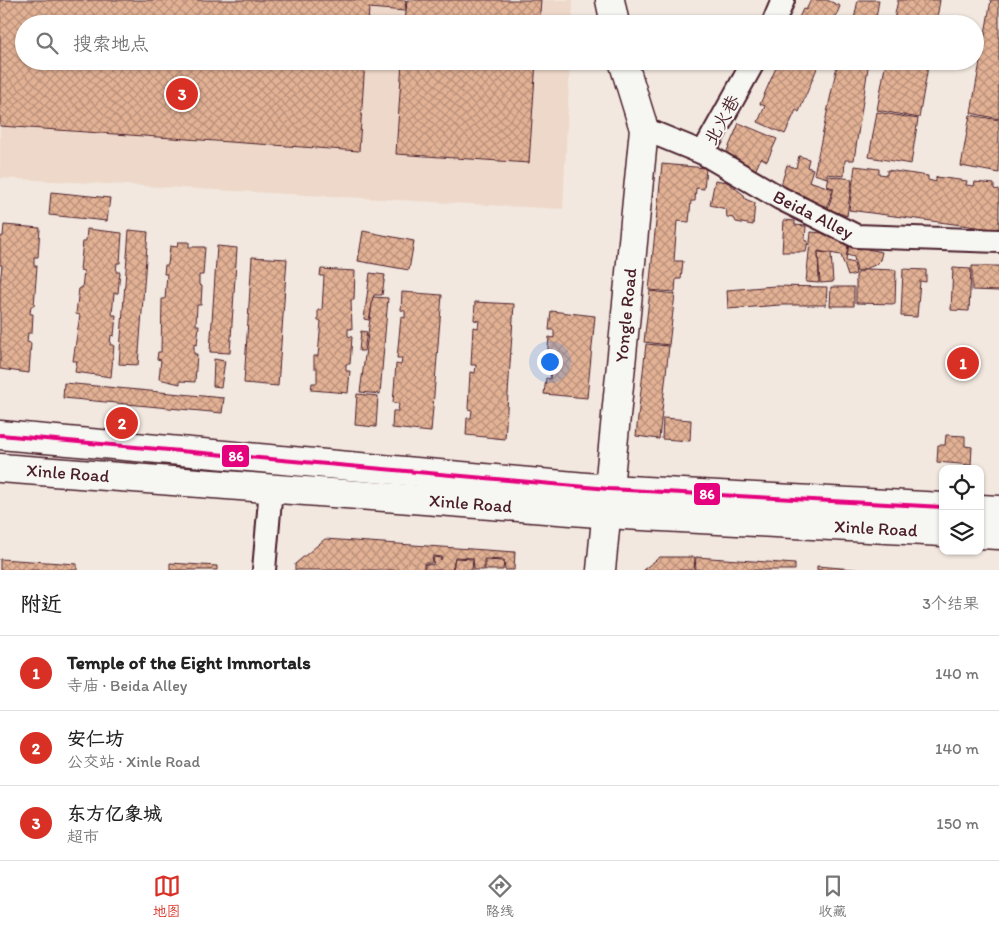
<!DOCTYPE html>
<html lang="zh">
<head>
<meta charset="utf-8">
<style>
	body { margin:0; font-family:Itim,"LXGW WenKai TC",sans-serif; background:#f2f2f2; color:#222 }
	.controls { position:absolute; right:15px; bottom:15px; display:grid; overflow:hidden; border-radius:10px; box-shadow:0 1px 4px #0004 }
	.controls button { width:45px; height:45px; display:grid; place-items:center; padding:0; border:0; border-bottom:1px solid #e0e0e0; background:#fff; color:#222; font:25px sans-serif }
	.you { position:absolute; left:549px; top:361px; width:18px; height:18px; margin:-12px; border:4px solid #fff; border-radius:50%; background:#1a73e8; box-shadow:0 0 0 8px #1a73e833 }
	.badge { display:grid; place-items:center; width:32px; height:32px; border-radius:50%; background:#d93025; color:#fff; font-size:16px; font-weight:700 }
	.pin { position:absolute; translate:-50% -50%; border:2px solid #fff; box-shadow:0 1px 5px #0006 }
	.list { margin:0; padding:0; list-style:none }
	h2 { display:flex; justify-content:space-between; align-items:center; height:65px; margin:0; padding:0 20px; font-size:21px }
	h2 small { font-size:16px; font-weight:400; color:#767676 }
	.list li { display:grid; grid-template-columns:32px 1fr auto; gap:15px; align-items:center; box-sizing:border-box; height:75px; padding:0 20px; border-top:1px solid #e0e0e0 }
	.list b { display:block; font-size:19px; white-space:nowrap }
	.list p { margin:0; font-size:16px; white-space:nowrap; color:#767676 }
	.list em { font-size:16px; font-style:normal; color:#767676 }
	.icon { flex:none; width:28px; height:28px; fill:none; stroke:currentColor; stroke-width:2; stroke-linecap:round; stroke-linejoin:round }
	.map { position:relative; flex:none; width:999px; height:570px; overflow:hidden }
	.search { position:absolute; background:#fff; box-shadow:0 1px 4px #0004; left:15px; right:15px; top:15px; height:55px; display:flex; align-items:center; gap:12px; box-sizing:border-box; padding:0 18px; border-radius:28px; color:#767676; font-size:19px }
	.sheet { height:290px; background:#fff }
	nav { display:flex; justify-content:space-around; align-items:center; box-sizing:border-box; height:70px; border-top:1px solid #e0e0e0; background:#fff; font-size:14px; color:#767676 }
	nav a { display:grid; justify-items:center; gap:2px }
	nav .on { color:#d93025 }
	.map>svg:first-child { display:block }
</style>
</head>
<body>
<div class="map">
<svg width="999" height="570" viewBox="0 0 999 570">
	<defs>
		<pattern id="building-cross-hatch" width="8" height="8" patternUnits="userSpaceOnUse" patternTransform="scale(1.25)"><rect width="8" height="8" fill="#e3b295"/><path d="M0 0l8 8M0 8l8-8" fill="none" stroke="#ba907a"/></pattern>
	</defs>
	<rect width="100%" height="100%" fill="#f2e8df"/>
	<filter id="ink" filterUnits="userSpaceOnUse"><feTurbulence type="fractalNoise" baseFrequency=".02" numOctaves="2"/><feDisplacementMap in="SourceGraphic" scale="10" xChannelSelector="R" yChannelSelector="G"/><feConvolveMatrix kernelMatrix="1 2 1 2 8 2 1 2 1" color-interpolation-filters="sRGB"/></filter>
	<g filter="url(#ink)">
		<polygon fill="#eed8c9" points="0,0 573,0 572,24 24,24 24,61 570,61 563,209 0,178"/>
		<g fill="url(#building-cross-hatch)" stroke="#4a1f2b">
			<polygon points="0,0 406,0 405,11 369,8 368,24 24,24 24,61 365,61 359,151 0,126"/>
			<polygon points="407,0 541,0 539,24 405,24"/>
			<polygon points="811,0 827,0 840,6 833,24 796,24 803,9 806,10"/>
			<polygon points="858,0 879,0 875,24 853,24"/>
			<polygon points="898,0 940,0 936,24 893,24"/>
			<polygon points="991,0 999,0 999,119 971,113"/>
			<polygon points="402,61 536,61 529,163 396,154"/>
			<polygon points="779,61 820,61 799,112 796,110 785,134 758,122 765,106 760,104"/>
			<polygon points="838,61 869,61 854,160 845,160 844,176 827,174 827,178 814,174"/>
			<polygon points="886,61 929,61 919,118 877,110"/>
			<polygon points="877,112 918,119 911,164 869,157"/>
			<polygon points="970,115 999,120 999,173 961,166"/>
			<polygon points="739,123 777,139 767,161 761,158 755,171 724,158"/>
			<polygon points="799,156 809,159 807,167 813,169 809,181 833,189 827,207 779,192 787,165 796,168"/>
			<polygon points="662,164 706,168 704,189 696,188 695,201 691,201 689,222 677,221 674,261 683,261 681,279 676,279 675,292 649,290"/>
			<polygon points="855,166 879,169 879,174 887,175 887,170 928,176 928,180 936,182 936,177 967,181 966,185 974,186 975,182 994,184 994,189 999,190 999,230 849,210"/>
			<polygon points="829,176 852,179 847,216 828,209 834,188 827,186"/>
			<polygon points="715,180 727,182 744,195 745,199 755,203 753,225 736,222 734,218 727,217 726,209 710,205"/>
			<polygon points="51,192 110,198 107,221 49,215"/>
			<polygon points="784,220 795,221 795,225 806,226 805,241 808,241 806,252 782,252"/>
			<polygon points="4,225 40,228 38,257 34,257 34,266 37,266 34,306 31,306 30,314 33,314 32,333 28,333 27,342 31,343 29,373 0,369 0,283 2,265 0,265 0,237 3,236"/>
			<polygon points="87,229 122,233 120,263 117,263 116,272 120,272 118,293 114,293 112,315 116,315 114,336 111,335 110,345 114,345 111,377 75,372 77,361 73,361 80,315 76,314 79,288 82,288 84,271 80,270 83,241 86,241"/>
			<polygon points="129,230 148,232 138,365 119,364"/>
			<polygon points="363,231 414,241 409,270 358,261"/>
			<polygon points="811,232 822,233 848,244 846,261 854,263 856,274 848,276 841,255 818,251 819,283 806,282"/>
			<polygon points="178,242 189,242 189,247 205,247 203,275 199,275 199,285 202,286 201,305 197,305 196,325 199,325 197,345 194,344 194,354 197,354 195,382 180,381 180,384 159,379 161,360 157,359 158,352 161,352 162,299 165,299 167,274 164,274 165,265 168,265 170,246 177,247"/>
			<polygon points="849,245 882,252 880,260 875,265 857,272 854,257 847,255"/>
			<polygon points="217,246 237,248 230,353 210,352"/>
			<polygon points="818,252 831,253 833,282 820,283"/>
			<polygon points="252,257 287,259 278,386 244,383"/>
			<polygon points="972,266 999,266 999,291 972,290"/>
			<polygon points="953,268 971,269 969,311 951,310"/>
			<polygon points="321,269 355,271 354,300 351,300 352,329 348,329 348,336 352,337 350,364 346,364 346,371 350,371 348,393 311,390 312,383 317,383 317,368 314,368 314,356 318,356 321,321 318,321 318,310 322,310 324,276 320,276"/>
			<polygon points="867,269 896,270 895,304 856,303 856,276 858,273"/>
			<polygon points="903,269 926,270 926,282 920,281 917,317 901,316"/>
			<polygon points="370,273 385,275 382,295 374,295 369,320 364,319"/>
			<polygon points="775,286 827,287 826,305 780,305 728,309 727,290"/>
			<polygon points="831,287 854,287 854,306 830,306"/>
			<polygon points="650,291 675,294 669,345 644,342"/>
			<polygon points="402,292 442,295 431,432 392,428 393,411 398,411 399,404 393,403 396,364 401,365 402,358 397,358 401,317 405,318 405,311 401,310"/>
			<polygon points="373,297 388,298 380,394 360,392"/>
			<polygon points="475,302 514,304 505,439 466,435 467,418 471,418 472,410 468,409 470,372 475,373 476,365 471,365 473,327 478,328 479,321 474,320"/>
			<polygon points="551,311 595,316 587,398 544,394 546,378 550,379 551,370 546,370 549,337 554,338 554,330 549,330"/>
			<polygon points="361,331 367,332 364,351 359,351"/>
			<polygon points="646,344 669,346 659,439 636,436"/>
			<polygon points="214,359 225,361 221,387 213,386"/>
			<polygon points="64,383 224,398 222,413 63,398"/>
			<polygon points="357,394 378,396 376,427 355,425"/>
			<polygon points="663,418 691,420 690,441 662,439"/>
			<polygon points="946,435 965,436 965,446 972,447 971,465 937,462 938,445 945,445"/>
			<polygon points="325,539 515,552 514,570 505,570 504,560 484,559 484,570 474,570 473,558 455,557 452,570 425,570 425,564 433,565 434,557 441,558 441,560 442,557 433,556 432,563 424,563 424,570 295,570 295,564"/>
			<polygon points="660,557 695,557 694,570 643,570"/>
			<polygon points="696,557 795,564 795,570 695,570"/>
			<polygon points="455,558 473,559 472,570 453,570"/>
			<polygon points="0,559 77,564 77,570 0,570"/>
			<polygon points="485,560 504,561 503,570 485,570"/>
			<polygon points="170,563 217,566 217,570 170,570"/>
			<polygon points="817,566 865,570 817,570"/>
		</g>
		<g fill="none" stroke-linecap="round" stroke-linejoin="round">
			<g stroke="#4a1f2b" stroke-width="26">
				<g id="minor">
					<polyline points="773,24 783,0"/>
					<path id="s1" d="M644,129L703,153L780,198L856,236L999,241"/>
					<polyline points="703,153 754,61"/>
					<polyline points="264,570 271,488"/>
				</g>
			</g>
			<g stroke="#4a1f2b" stroke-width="31">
				<g id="tertiary">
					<polyline points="610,0 615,24"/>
					<path id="s2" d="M601,570L644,129L623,61"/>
				</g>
			</g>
			<g stroke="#4a1f2b" stroke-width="31">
				<g id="secondary">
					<polyline points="0,435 609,489 943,507"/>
					<path id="s3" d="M0,468L624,515L943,532"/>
					<polyline points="980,509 999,510"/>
					<polyline points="980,534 999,535"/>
				</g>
			</g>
			<use href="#minor" stroke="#f6f6f2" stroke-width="22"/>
			<use href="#tertiary" stroke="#f6f6f2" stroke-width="28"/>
			<use href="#secondary" stroke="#f6f6f2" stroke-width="28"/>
			<g stroke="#f6f6f2" stroke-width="8">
				<polyline id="bus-1" points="0,435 609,489 943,507"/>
			</g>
			<use href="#bus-1" stroke="#e5007d" stroke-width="4"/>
		</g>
	</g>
	<g text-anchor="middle" stroke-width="4" stroke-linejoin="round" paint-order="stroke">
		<g font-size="18" fill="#4a1f2b" stroke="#f6f6f2">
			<text transform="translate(722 120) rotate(-61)" y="6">北火巷</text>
			<text dy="6" stroke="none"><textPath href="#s1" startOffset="190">Beida Alley</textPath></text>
			<text dy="6" stroke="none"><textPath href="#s2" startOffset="256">Yongle Road</textPath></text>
			<text dy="6" stroke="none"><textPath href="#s3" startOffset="68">Xinle Road</textPath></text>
			<text dy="6" stroke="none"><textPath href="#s3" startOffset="472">Xinle Road</textPath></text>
			<text dy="6" stroke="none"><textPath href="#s3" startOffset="878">Xinle Road</textPath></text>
		</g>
	</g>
	<g stroke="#f6f6f2" stroke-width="2">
		<rect x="221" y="444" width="29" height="24" rx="5" fill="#e5007d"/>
		<rect x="693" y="482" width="28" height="24" rx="5" fill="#e5007d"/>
	</g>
	<g font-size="14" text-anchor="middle" font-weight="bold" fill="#fff">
		<text x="236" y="461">86</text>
		<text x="707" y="499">86</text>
	</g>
</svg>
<div class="controls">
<button><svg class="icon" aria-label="locate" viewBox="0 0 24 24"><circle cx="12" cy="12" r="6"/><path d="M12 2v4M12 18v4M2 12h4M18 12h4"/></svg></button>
<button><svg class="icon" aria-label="layers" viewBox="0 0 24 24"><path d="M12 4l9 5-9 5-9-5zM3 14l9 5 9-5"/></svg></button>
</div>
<div class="you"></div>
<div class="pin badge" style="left:963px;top:363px">1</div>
<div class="pin badge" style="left:122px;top:423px">2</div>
<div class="pin badge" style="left:182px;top:94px">3</div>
<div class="search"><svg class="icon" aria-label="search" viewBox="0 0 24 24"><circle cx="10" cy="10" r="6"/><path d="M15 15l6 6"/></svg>搜索地点</div>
</div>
<section class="sheet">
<h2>附近<small>3个结果</small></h2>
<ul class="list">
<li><span class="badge">1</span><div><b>Temple of the Eight Immortals</b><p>寺庙 · Beida Alley</p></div><em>140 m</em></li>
<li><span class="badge">2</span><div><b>安仁坊</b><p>公交站 · Xinle Road</p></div><em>140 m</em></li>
<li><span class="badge">3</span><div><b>东方亿象城</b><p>超市</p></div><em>150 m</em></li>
</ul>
</section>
<nav>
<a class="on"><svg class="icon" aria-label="map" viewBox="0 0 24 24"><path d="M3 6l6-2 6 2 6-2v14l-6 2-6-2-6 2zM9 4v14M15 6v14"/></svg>地图</a>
<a><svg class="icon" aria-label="directions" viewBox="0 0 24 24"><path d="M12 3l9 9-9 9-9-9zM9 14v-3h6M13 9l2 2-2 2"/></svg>路线</a>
<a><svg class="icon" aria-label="saved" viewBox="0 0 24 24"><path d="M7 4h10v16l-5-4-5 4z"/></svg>收藏</a>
</nav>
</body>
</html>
